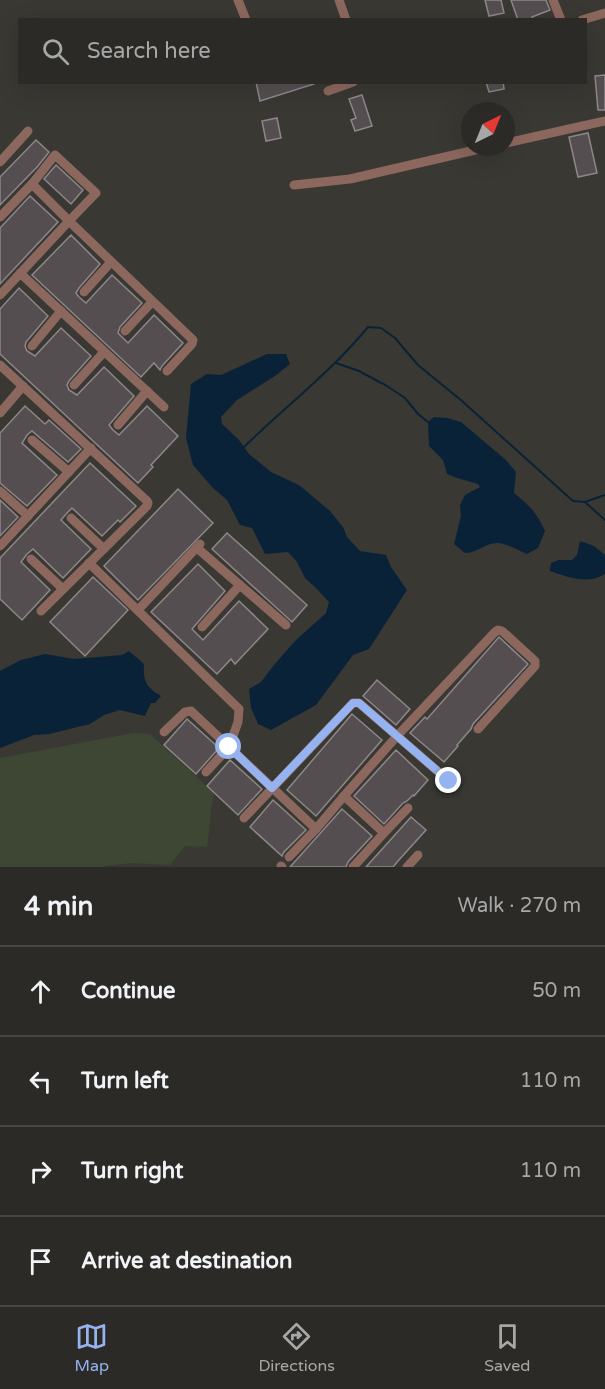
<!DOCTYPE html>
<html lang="en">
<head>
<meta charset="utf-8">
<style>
	body { margin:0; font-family:"Varela Round",sans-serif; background:#373632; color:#f1f3f6 }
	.compass { position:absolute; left:461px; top:102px; width:54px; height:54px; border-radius:50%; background:#2b2a26; box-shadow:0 6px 24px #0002; rotate:43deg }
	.stop { position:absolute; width:18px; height:18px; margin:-14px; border:4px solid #95b2f1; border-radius:50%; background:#fff }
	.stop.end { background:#95b2f1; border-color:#fff; box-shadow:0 2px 6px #0008 }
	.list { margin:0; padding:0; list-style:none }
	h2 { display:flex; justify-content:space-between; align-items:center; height:78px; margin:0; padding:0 24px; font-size:26px }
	h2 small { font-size:20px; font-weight:400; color:#a6a7a7 }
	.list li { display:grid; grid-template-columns:39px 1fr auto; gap:18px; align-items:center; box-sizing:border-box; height:90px; padding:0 24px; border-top:2px solid #474643 }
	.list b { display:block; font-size:22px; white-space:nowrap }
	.list em { font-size:20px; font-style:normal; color:#a6a7a7 }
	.icon { flex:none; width:33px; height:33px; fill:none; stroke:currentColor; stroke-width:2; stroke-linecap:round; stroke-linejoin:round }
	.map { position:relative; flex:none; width:605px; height:867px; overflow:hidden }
	.search { position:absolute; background:#2b2a26; box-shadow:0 6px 24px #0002; left:18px; right:18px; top:18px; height:66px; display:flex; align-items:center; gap:15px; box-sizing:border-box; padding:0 21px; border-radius:0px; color:#a6a7a7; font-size:22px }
	.sheet { height:438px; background:#2b2a26 }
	nav { display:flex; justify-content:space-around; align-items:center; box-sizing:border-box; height:84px; border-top:2px solid #474643; background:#2b2a26; font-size:16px; color:#a6a7a7 }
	nav a { display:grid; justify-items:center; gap:3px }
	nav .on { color:#95b2f1 }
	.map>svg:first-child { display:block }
</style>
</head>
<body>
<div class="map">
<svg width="605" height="867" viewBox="0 0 605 867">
	<rect width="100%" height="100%" fill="#393833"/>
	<path fill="#3e4733" d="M133,733L150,734L214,793C210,811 210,829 207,847L185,846L170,865L132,863L104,866V867H0V758Z"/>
	<g fill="#0a2238">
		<polygon points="267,354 286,354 290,364 275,376 237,400 221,417 222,424 239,440 249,454 271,472 299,485 330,511 343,527 347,537 360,551 386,555 391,567 407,590 369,649 353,655 316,705 271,730 258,724 251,708 249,689 261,682 274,665 295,641 326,613 329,602 316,588 305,578 297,562 288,552 265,554 252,528 240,525 227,500 212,487 193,465 186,438 191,384 207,374 221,375"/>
		<path d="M434,417L447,418L461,422L506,460L516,472L514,493C529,505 537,513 545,531L538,548L527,554C520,551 505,543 498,543C487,542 477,553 465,553L454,544L461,516L460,505L465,495L480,487L478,484L457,478L447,474L443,460L429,446L428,422Z"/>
		<path d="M580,541L594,546L605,555V574C588,585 567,577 550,571L551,563L559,560H572L577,555Z"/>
		<path d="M129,651L144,664C143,681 146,687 161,696L155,703H151L145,716L120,710L104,715L90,724L49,734L34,735L0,748V671L21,660L45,654L74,659L122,655Z"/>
	</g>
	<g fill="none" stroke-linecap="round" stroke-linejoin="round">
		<g stroke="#0a2238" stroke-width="2">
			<polyline points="336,363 359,371 387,386 405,398 418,414 428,422"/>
			<path d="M244,447C285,407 331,372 368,327L381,328L395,338L418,365L462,401L573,501L585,502L605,495"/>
			<polyline points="585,502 605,520"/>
		</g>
	</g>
	<g fill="#544e50" stroke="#8d8789" stroke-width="1.5">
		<polygon points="485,0 501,0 504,13 489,16"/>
		<polygon points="511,0 546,0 550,10 532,17 533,20 518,20"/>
		<polygon points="605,75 605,110 598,110 595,76"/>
		<polygon points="256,82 314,82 314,84 260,101"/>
		<polygon points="486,82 503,82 504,89 489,92"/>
		<polygon points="362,95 372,126 355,131 351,120 356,118 349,99"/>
		<polygon points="277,118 281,138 266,141 262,121"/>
		<polygon points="588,133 597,173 578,177 569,137"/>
		<polygon points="36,140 49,152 38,166 0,205 0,177"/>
		<polygon points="56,165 83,190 71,204 44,179"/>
		<polygon points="30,196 58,222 0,284 0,228"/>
		<polygon points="71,235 100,264 79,288 76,293 79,297 86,303 112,275 142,303 120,327 118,333 128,343 154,315 183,343 162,366 160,370 154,363 141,377 32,275"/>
		<polygon points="19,288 48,316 26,342 25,346 27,351 35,356 61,328 91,356 69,381 67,385 69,390 77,395 104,367 134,396 109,425 113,430 119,435 147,406 178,436 151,465 153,467 138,483 0,354 0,309"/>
		<polygon points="25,406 45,424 49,420 81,449 68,462 32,431 27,435 22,443 57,475 27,506 0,483 0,433"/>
		<polygon points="90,463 136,506 120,522 118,520 102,536 72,508 67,513 61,520 91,549 63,578 33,549 27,554 21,562 50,590 22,620 0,599 0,558"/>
		<polygon points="178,489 213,523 138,600 104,566"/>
		<polygon points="0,500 18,517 0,536"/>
		<polygon points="227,533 307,605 292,622 212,549"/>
		<polygon points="198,564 225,591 192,629 203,640 239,601 268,629 235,664 231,659 217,674 151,612"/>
		<polygon points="93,577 128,610 85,656 50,622"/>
		<polygon points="499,637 528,664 473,724 471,729 457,745 458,746 444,762 410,733 425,717 427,719"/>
		<polygon points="377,680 410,709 396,725 363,696"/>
		<polygon points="352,714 382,740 316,816 287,790"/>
		<polygon points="187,719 219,748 196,774 164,745"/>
		<polygon points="396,750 428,780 414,796 413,795 407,801 403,803 384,824 354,796"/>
		<polygon points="230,760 262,789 238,815 207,786"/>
		<polygon points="273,800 306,830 284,852 282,856 250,827"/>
		<polygon points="342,809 372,836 348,862 346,867 290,867"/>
		<polygon points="411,817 426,830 398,861 393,867 366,867"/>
	</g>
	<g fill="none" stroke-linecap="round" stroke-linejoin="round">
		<g stroke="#8c675e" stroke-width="9">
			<polyline points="238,0 246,20"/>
			<polyline points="339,0 346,20"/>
			<polyline points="553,0 561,20"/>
			<polyline points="582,20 605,13"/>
			<polyline points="328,91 353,82"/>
			<polyline points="506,143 605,121"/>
			<polyline points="0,162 28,131"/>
			<polyline points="294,185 350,179 488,147"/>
			<polyline points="0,217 32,184 55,155 96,193 69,221 193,340 192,344 167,371"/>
			<polyline points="20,273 164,407"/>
			<polyline points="84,292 111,262"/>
			<polyline points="0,295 69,221 32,184"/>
			<polyline points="125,331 152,302"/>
			<polyline points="32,346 61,311"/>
			<polyline points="0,365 147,501 148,503 147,506 41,611"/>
			<polyline points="74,385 104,352"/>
			<polyline points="0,413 23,386"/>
			<polyline points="118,425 147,391"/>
			<polyline points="32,440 69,472"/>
			<polyline points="0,491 28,516"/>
			<polyline points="71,518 104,549"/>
			<polyline points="0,546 91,448"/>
			<polyline points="197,548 286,625"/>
			<polyline points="31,559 63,589"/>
			<polyline points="89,563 239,709 238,722 229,747 206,772"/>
			<polyline points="138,610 200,544"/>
			<polyline points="202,627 240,585"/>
			<polyline points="164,732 185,712 191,711 316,829 344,796 384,833 353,867"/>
			<polyline points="344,796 397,736 495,632 498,630 502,631 535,661 535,666 478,729"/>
			<polyline points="244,818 353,703 359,703 449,781"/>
			<polyline points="384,833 408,808"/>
			<polyline points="289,857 316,829"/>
			<polyline points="281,866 282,867"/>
			<polyline points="407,867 418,855"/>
		</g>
	</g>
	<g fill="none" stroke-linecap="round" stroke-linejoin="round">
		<polyline stroke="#95b2f1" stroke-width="8" points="229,747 272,788 353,703 359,703 449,781"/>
	</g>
</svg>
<svg class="compass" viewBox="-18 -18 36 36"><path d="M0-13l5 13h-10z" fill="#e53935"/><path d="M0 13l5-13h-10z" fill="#a6a7a7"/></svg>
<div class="stop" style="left:229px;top:747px"></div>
<div class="stop end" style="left:449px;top:781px"></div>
<div class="search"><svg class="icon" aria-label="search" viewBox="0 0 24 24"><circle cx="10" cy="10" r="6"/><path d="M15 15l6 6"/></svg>Search here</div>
</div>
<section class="sheet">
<h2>4 min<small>Walk · 270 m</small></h2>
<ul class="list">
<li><svg class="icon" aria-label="ahead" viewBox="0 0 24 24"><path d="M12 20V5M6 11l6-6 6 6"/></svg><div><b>Continue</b></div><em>50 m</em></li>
<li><svg class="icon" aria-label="left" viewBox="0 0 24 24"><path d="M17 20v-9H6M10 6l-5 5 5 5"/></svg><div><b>Turn left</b></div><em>110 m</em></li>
<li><svg class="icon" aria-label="right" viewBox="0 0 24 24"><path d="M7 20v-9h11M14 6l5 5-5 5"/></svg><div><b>Turn right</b></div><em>110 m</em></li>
<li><svg class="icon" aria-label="arrive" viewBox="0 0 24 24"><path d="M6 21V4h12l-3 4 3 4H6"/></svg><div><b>Arrive at destination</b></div></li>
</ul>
</section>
<nav>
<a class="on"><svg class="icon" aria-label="map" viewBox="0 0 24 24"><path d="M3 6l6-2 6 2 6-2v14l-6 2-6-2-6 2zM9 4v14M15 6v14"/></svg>Map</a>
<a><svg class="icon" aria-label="directions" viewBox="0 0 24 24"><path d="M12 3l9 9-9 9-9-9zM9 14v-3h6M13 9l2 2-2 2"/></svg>Directions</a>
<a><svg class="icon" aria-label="saved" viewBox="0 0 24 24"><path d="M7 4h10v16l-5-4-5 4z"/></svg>Saved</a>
</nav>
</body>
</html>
